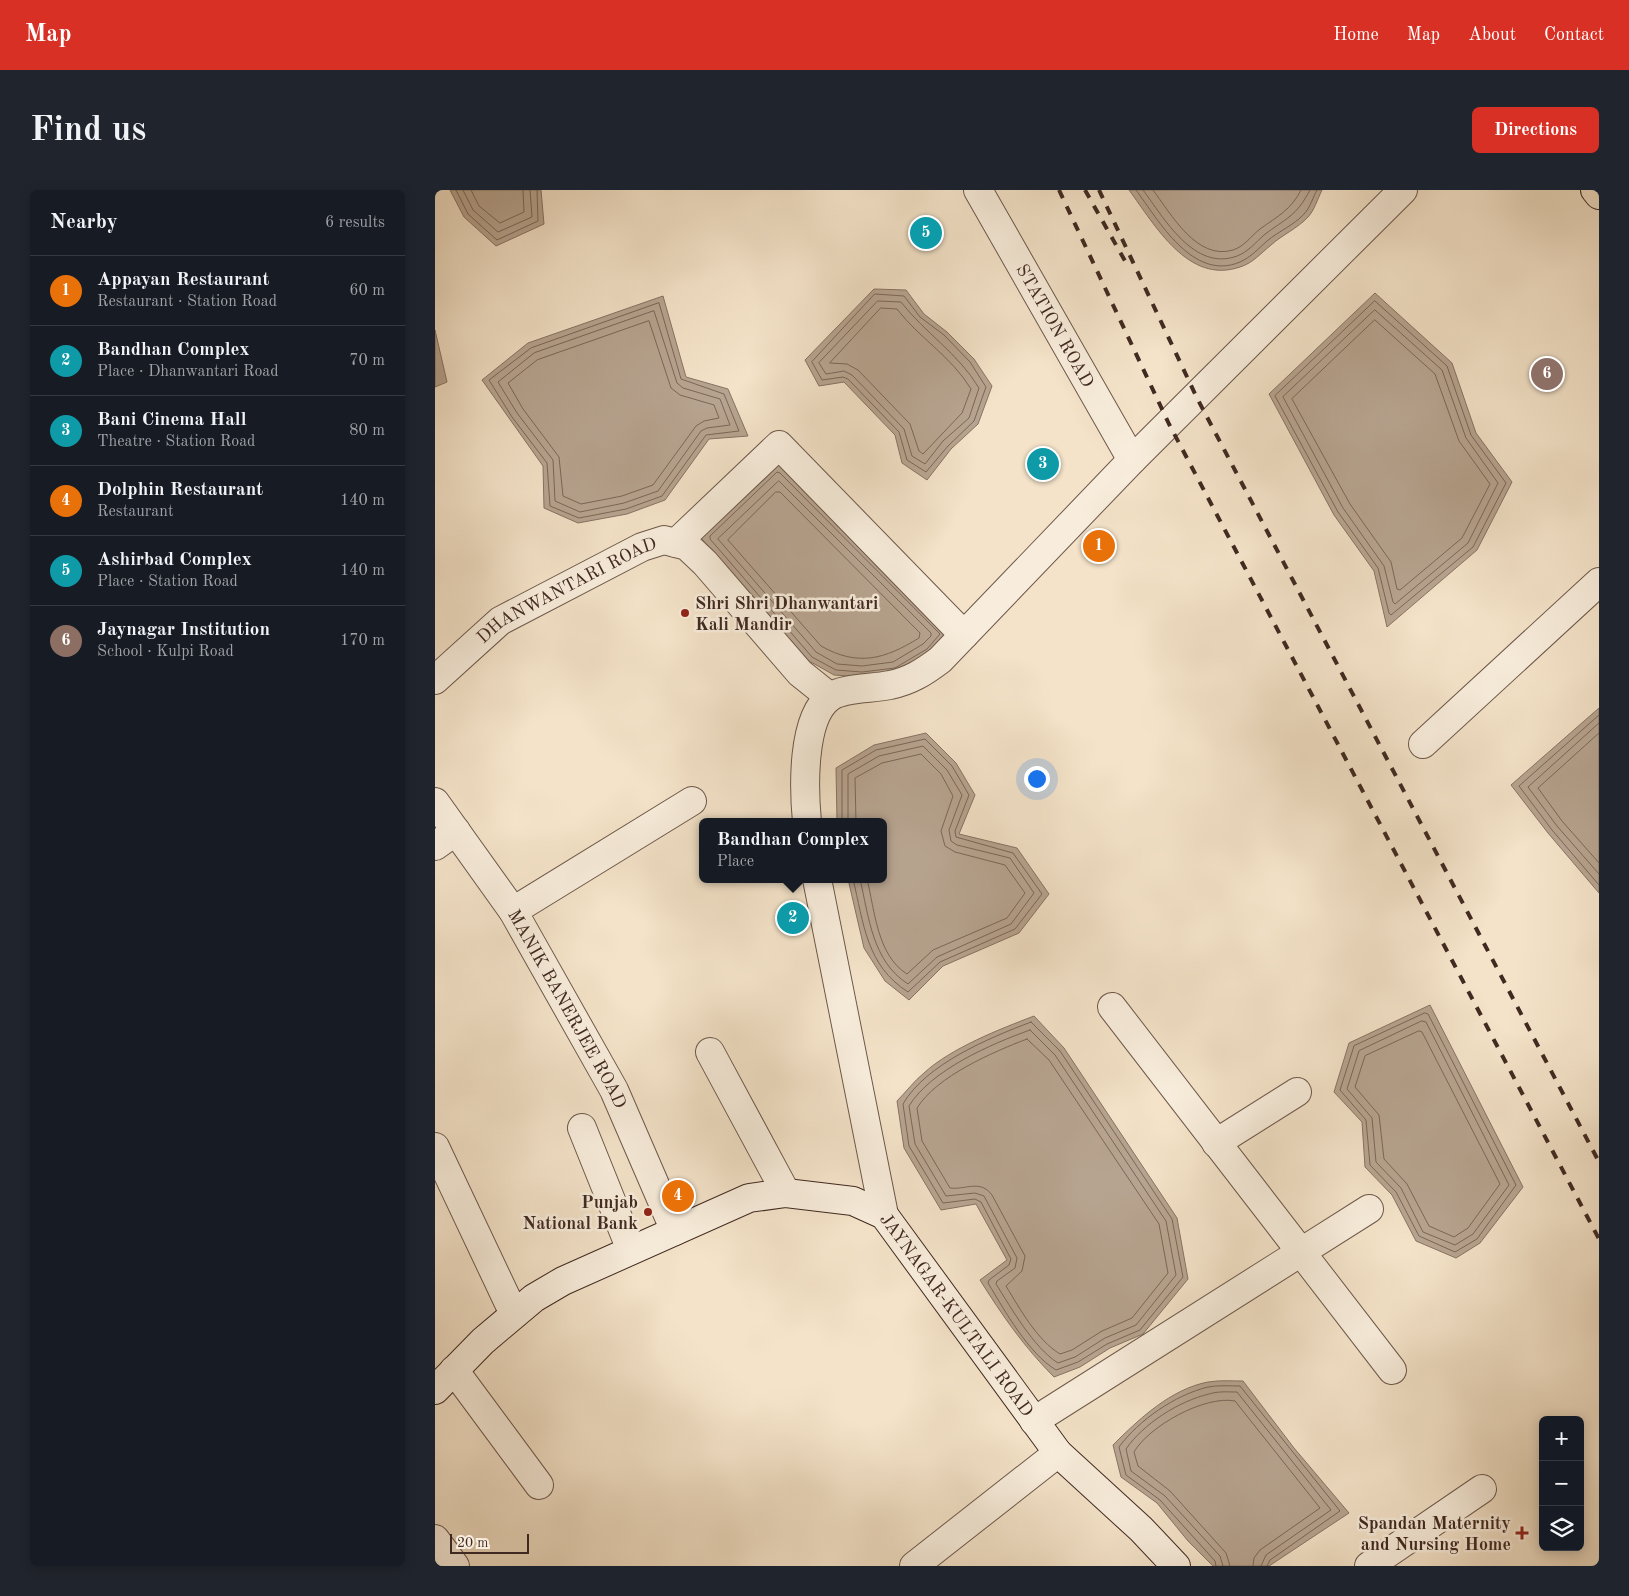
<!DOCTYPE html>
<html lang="en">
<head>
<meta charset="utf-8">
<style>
	body { margin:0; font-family:"Old Standard TT",serif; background:#20242c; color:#f1f3f6 }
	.controls { position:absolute; right:15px; bottom:15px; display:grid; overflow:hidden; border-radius:8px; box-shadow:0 2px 12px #0003 }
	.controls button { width:45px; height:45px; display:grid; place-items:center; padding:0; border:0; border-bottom:1px solid #363941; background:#171b24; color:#f1f3f6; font:25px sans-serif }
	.scale { position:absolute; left:15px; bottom:12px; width:79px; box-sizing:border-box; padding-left:5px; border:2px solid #402921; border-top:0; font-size:14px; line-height:18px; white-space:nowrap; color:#402921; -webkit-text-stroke:4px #f8eddc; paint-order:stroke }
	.you { position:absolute; left:601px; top:588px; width:18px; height:18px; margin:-12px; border:4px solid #fff; border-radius:50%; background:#1a73e8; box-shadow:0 0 0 8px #1a73e833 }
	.badge { display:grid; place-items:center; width:32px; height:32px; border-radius:50%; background:#d93025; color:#fff; font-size:16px; font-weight:700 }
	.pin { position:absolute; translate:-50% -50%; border:2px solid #fff; box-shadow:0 1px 5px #0006 }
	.popup { position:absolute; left:264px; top:628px; width:188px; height:65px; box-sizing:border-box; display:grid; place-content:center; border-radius:8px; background:#171b24; filter:drop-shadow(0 1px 4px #0005); font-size:16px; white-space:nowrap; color:#9ea1a6 }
	.popup b { font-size:19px; color:#f1f3f6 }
	.popup::after { content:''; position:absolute; left:50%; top:100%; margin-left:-10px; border:10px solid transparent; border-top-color:#171b24 }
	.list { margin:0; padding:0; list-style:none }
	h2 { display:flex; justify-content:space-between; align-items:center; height:65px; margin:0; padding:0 20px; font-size:21px }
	h2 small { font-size:16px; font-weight:400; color:#9ea1a6 }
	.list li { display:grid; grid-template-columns:32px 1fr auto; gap:15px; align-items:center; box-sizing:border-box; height:70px; padding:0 20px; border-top:1px solid #363941 }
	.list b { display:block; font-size:19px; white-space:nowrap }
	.list p { margin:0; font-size:16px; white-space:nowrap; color:#9ea1a6 }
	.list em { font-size:16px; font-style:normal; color:#9ea1a6 }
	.icon { flex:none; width:28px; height:28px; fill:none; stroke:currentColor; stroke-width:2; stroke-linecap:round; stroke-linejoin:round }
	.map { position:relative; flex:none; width:1164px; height:1376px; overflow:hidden; border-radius:8px }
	header { display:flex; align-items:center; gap:30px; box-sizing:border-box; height:70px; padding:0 25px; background:#d93025; color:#fff }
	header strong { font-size:24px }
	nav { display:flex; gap:28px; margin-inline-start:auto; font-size:18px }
	.intro { display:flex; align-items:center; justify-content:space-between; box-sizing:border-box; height:120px; padding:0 30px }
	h1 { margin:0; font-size:35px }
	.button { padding:12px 22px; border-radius:8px; background:#d93025; color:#fff; font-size:18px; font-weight:700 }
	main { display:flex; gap:30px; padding:0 30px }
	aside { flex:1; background:#171b24; border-radius:8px; box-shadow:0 2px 12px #0003 }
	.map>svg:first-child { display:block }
</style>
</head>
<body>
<header>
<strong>Map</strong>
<nav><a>Home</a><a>Map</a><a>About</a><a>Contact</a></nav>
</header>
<div class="intro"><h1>Find us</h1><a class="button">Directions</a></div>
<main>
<aside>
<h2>Nearby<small>6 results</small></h2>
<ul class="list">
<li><span class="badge" style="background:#e8710a">1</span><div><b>Appayan Restaurant</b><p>Restaurant · Station Road</p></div><em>60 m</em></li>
<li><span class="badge" style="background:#0f9aa8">2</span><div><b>Bandhan Complex</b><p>Place · Dhanwantari Road</p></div><em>70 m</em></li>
<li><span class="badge" style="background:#0f9aa8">3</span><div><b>Bani Cinema Hall</b><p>Theatre · Station Road</p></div><em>80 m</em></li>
<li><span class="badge" style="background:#e8710a">4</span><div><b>Dolphin Restaurant</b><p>Restaurant</p></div><em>140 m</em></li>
<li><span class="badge" style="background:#0f9aa8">5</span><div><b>Ashirbad Complex</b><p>Place · Station Road</p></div><em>140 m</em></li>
<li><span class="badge" style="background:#8d6e63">6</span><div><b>Jaynagar Institution</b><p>School · Kulpi Road</p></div><em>170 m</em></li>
</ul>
</aside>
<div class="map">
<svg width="1164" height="1376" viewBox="0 0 1164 1376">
	<rect width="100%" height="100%" fill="#f4e3c9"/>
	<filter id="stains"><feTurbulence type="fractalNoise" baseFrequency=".004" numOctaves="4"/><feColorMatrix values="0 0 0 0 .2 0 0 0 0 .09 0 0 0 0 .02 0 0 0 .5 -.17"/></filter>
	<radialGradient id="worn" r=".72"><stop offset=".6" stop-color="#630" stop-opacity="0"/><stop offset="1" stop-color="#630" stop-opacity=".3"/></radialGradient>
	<g fill="#b7a490" stroke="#877364">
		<polygon points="15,0 106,0 109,34 61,56 29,27"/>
		<path d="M694,0H887C883,8 879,21 873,27C863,38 847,45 836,55C826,63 818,73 805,77C753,95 720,35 694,0Z"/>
		<polygon points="439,99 471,100 489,124 512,142 539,169 557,196 543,234 516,259 492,290 467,273 460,245 409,192 384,196 370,170"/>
		<polygon points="940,103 1017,173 1041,243 1077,292 1042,360 952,437 939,381 899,325 834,204"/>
		<polygon points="228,106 251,187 293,199 313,246 274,249 230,310 192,324 143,333 109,318 108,276 47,190 93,153"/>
		<polygon points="0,140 12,192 0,197"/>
		<polygon points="344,274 514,445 495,463 462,483 427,487 399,485 374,471 266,348"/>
		<polygon points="1164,518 1164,703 1113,643 1076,595"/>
		<polygon points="491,543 521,573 540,605 524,644 582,658 614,704 584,743 508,776 474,810 450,791 429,758 413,689 448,689 448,632 402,632 401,578 439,555"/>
		<polygon points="995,815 1088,997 1045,1053 1021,1068 981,1051 957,1005 930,977 927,932 899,902 914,853"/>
		<path d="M599,826L629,858L742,1028L753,1089L708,1144L675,1158L645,1177L619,1187C589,1157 567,1125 545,1090L572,1070L541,1014L506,1020L469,958L462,911C471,902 479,891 489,883C516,858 565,839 599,826Z"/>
		<path d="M808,1191L859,1258L914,1323L834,1376H778L753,1351L722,1313L686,1287L678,1255C704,1229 736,1199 773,1192C785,1190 797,1191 808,1191Z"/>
	</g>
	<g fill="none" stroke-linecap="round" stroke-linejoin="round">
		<g stroke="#7c6658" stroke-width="1">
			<polyline points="21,0 33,24 62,50 103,31 102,0"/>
			<polyline points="28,0 38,20 63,42 97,27 95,0"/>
			<polyline points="36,0 44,16 65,33 89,22 88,0"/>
			<path d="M701,0C724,31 758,92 805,72C816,67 823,59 832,51C844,41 859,35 869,24C875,18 878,7 882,0"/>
			<path d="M708,0C729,28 759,82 802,66C813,62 820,53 829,45C851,28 861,27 875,0"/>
			<path d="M718,0C736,24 762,71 798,60C810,56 816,46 825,39C843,26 856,20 866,0"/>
			<polygon points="440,104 469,106 485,127 509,145 535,172 551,197 539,231 513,256 491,282 472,270 464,242 413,189 408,187 387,190 377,172"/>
			<path d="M443,111L466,112C490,143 523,163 544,198L534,228L508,251L490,274L477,266L469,239L417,185L409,181L391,184L384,173Z"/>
			<polygon points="940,111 1012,176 1036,245 1071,293 1038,357 956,425 954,423 943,378 903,322 840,206"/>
			<polygon points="224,113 246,189 289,204 304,241 271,245 227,306 191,319 144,328 115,316 112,273 77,227 54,190 96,158"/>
			<path d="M446,118L462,119C484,148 516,166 536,199L527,223L488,264L484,261L475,234L423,180L412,174L395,173Z"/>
			<polygon points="940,120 1007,180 1031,248 1063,293 1033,353 960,414 958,412 949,376 908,318 848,207"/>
			<polygon points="219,121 242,193 248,198 285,209 295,235 272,238 266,241 223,301 189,313 145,322 120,311 118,270 82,223 63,192 99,163"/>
			<polygon points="940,130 1000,184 1024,251 1055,294 1027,348 965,400 962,399 956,372 915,314 857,209"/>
			<polygon points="214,131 236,198 245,205 279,215 284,228 269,231 261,236 218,295 187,306 146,314 128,306 124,267 88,219 73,193 102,170"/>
			<polygon points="344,291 496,443 496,446 488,454 458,472 427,476 402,474 381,462 283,349"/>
			<path d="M341,302H345L485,443L484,448C450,469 423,477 386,456L293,350Z"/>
			<polyline points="460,478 427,482 401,480 377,467 275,349 275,346 342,282 345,283 505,444 492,459 460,478"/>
			<polyline points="1164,525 1084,596 1117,640 1164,695"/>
			<polyline points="1164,533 1093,597 1122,636 1164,684"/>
			<polyline points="1164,543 1103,598 1127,631 1164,673"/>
			<path d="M407,632V580L441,560L490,549L517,576L534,605L520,641L521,647L578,663L607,704L580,739L505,772L473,802C431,775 429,734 418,689"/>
			<path d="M413,632V584L444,566L488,556L512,580L527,605L514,640L516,651L522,655L575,668L599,703L576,734L502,767L473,794C437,771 434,727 425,689"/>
			<path d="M421,632L420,588L447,573L486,564L506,584L518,606L506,641L510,656L520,662L570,675L590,703L572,728L498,760L472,784C442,765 440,721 432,689"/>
			<polygon points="990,823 993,824 1081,995 1042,1049 1020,1062 984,1046 961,1002 935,975 931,930 905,900 919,856"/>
			<polygon points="987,831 991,832 1074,995 1038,1044 1020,1055 988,1042 966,998 941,972 937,928 912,899 924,861"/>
			<path d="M596,832L625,861L737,1029L748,1087L705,1140L672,1154L643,1172L621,1180C593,1163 570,1121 553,1093L554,1090L574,1075L576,1069L546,1012L540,1009L508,1013L474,956L468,914C491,874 554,848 596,832Z"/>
			<path d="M595,840L620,865L731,1031L741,1085L701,1135L670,1148L640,1167L623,1173C598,1157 577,1119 561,1094L562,1091L580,1078L582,1068L549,1006L540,1003L511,1006L480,954L474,916C496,880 556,854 595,840Z"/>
			<polygon points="984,841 987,842 1065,994 1033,1038 1019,1047 994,1036 972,994 949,969 944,925 920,897 930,866"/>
			<path d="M592,849L614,870L724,1034L733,1083L697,1128L667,1141L637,1160L625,1164C602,1150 585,1119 571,1096L587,1081L590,1066L557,1005C545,989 531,1000 515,998L487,951L482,918C502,886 558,862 592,849Z"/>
			<path d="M781,1376L780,1371L725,1310L691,1285L684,1257C704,1230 740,1205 773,1197C783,1195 795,1196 805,1196L905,1321L835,1370L832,1376"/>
			<path d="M788,1376L785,1366L730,1306L696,1281L691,1259C708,1234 744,1211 774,1204C783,1201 793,1202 802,1202L896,1320L831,1365L826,1376"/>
			<path d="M795,1376L791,1363L735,1301L703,1276L699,1262C714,1236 770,1205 800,1211L885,1318L825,1360L819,1368L818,1376"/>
		</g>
		<g stroke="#6d584b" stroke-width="30">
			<g id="street">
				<path id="s1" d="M543,0L697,270"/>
				<polyline points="241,353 344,255 529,445"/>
				<path id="s2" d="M0,490L65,431L207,357L229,350L252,356L270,373L365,483L395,507"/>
				<polyline points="988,554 1164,392"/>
				<path id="s3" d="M0,612L78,721L179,900L240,1041"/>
				<path d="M372,632C369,601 366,528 395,507C409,497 438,499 455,495C475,491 489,482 505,470L697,270L968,0"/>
				<polyline points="0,656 21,641"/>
				<polyline points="382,689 449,1025"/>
				<polyline points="78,721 257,611"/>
				<polyline points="677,817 957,1180"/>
				<polyline points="275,862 351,1003"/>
				<polyline points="147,938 196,1060"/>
				<polyline points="781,953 862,902"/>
				<polyline points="0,957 79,1124"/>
				<polyline points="19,1180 104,1295"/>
				<polyline points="599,1231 934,1019"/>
				<polyline points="0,1349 20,1376"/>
				<polyline points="479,1376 623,1263"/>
				<polyline points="934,1376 1047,1299"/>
			</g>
		</g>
		<g stroke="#402921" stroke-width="30">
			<g id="secondary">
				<path id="s4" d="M0,1200L48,1151L99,1108L128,1091L314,1008L351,1003L418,1011L449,1025L623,1263L706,1339L741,1376"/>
			</g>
		</g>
		<g stroke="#402921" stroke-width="30">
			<polyline id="primary" points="1160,0 1164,5"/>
		</g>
		<use href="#street" stroke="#f8eddc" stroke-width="28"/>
		<use href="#secondary" stroke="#f8eddc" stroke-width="28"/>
		<use href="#primary" stroke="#f4e3c9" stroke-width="28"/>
		<g stroke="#402921" stroke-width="4" stroke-dasharray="9 9" stroke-linecap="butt">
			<polyline points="624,0 734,234 1164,1049"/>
			<polyline points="650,0 694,78"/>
			<polyline points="664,0 762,208 1164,972"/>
		</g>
	</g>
	<g fill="#8f2418" stroke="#f8eddc" stroke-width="2">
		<circle cx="250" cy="423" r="5"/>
		<circle cx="213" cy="1022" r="5"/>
		<path d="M1084.5 1335.5h5v5h5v5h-5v5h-5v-5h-5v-5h5z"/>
	</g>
	<g text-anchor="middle" stroke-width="5" stroke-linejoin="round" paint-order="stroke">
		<g font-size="18" fill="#402921" stroke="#f8eddc">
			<text dy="6" stroke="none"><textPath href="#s1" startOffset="156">STATION ROAD</textPath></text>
			<text dy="6" stroke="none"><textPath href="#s2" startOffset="161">DHANWANTARI ROAD</textPath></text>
			<text dy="6" stroke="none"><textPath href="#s3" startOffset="246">MANIK BANERJEE ROAD</textPath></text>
			<text dy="6" stroke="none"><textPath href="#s4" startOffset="635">JAYNAGAR-KULTALI ROAD</textPath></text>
		</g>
		<g font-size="18" font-weight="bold" fill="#402921" stroke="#f8eddc" text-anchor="end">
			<text x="260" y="419" text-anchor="start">Shri Shri Dhanwantari<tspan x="260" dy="21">Kali Mandir</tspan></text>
			<text x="203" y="1018">Punjab<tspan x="203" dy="21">National Bank</tspan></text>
			<text x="1076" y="1339">Spandan Maternity<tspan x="1076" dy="21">and Nursing Home</tspan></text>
		</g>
	</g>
	<rect width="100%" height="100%" filter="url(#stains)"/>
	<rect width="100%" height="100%" fill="url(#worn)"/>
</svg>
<div class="controls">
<button>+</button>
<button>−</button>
<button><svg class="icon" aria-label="layers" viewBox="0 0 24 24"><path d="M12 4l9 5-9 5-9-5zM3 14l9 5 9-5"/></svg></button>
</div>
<div class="scale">20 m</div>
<div class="you"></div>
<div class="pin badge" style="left:664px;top:356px;background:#e8710a">1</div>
<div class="pin badge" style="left:358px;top:728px;background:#0f9aa8">2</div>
<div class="popup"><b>Bandhan Complex</b>Place</div>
<div class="pin badge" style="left:608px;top:274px;background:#0f9aa8">3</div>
<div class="pin badge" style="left:243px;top:1006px;background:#e8710a">4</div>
<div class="pin badge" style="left:491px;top:43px;background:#0f9aa8">5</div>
<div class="pin badge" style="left:1112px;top:184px;background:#8d6e63">6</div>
</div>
</main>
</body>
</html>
